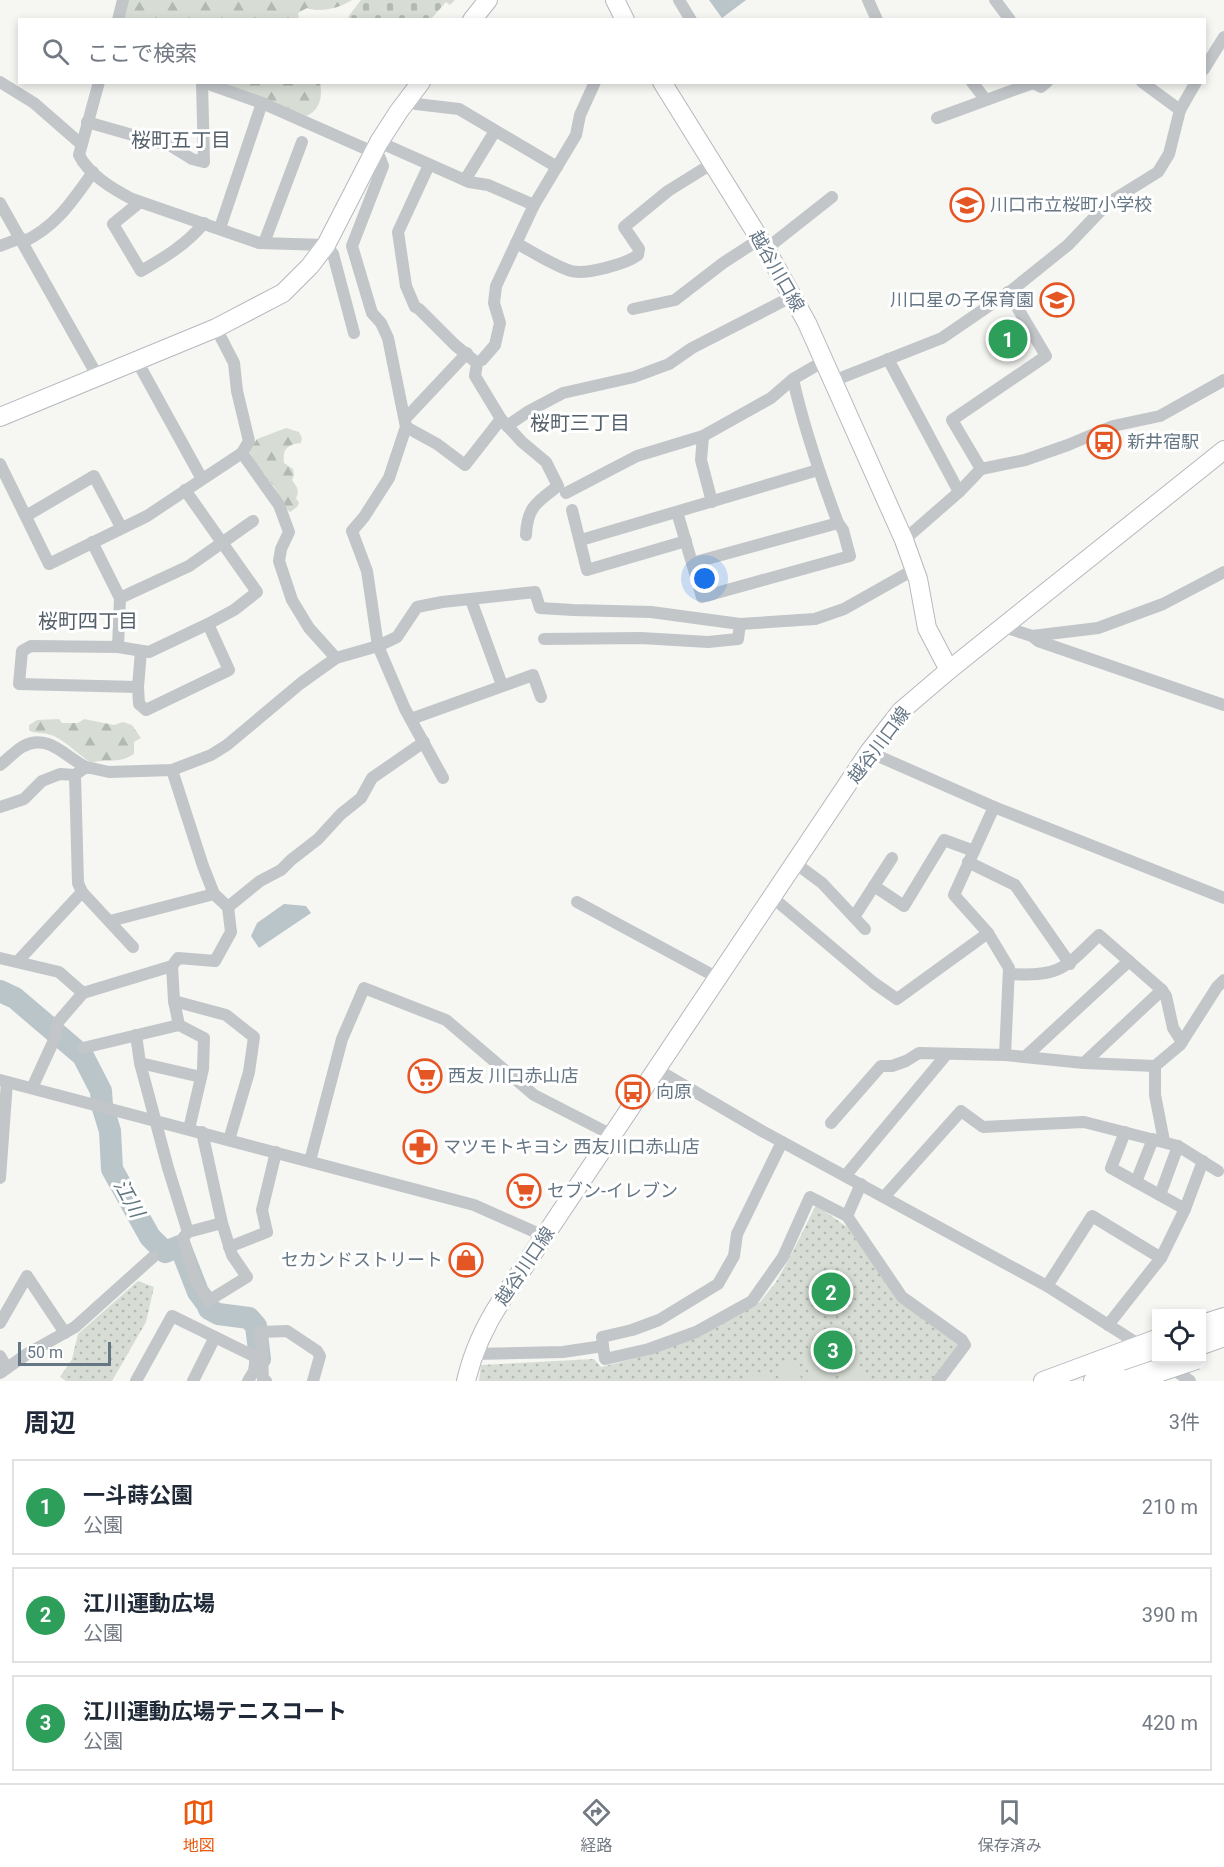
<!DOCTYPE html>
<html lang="ja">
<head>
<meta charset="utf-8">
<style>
	body { margin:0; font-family:Roboto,"Noto Sans JP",sans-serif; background:#f2f2f3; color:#1f2937 }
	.controls { position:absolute; right:18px; bottom:18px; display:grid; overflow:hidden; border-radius:0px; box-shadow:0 3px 9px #0003 }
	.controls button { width:54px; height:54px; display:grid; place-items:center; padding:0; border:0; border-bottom:2px solid #e0e1e3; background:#fff; color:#1f2937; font:30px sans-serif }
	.scale { position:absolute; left:18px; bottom:15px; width:93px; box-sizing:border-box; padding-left:6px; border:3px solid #657684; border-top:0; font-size:16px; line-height:21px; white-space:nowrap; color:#657684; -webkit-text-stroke:4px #fff; paint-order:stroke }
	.you { position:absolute; left:705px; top:579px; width:21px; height:21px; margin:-15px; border:4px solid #fff; border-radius:50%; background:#1a73e8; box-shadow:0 0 0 9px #1a73e833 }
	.badge { display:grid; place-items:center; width:39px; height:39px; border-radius:50%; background:#ea580c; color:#fff; font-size:20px; font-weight:700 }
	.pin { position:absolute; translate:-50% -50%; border:3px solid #fff; box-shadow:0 2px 6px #0006 }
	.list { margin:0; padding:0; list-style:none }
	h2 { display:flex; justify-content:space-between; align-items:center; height:78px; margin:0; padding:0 24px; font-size:26px }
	h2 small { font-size:20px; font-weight:400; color:#747a83 }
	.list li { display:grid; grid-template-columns:39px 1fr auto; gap:18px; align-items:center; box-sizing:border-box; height:96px; margin:0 12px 12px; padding:0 12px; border:2px solid #e0e1e3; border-radius:0px }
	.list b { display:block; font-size:22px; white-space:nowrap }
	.list p { margin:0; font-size:20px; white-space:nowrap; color:#747a83 }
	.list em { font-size:20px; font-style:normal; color:#747a83 }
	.icon { flex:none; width:33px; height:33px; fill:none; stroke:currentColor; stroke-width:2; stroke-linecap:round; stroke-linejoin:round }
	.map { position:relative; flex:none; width:1224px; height:1381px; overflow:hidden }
	.search { position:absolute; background:#fff; box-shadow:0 3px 9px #0003; left:18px; right:18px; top:18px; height:66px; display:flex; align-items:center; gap:15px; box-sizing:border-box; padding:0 21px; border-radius:0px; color:#747a83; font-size:22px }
	.sheet { height:402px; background:#fff }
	nav { display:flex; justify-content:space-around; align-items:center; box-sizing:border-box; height:84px; border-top:2px solid #e0e1e3; background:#fff; font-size:16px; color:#747a83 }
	nav a { display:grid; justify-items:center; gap:3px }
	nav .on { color:#ea580c }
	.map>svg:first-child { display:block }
</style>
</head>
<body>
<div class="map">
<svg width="1224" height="1381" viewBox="0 0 1224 1381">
	<defs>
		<pattern id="forest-firs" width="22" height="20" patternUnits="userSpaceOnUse" patternTransform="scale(1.5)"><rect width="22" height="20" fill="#d7ddd4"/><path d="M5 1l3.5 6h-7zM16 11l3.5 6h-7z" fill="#b2b8b2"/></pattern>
		<pattern id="cemetery-stones" width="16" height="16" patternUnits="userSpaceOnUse" patternTransform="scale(1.5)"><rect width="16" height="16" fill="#d7ddd4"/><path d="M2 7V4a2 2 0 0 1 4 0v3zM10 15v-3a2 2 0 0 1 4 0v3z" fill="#b2b8b2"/></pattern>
		<pattern id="park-dots" width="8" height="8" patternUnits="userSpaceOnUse" patternTransform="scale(1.5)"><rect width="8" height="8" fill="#d7ddd4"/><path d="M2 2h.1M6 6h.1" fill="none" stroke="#b2b8b2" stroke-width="1.8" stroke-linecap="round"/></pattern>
	</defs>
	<rect width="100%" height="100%" fill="#f6f6f3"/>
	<g fill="url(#forest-firs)">
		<path d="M126,0H352C340,8 320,13 307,8L298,13L299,19L121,20Z"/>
		<path d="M218,83H320C323,96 320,111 306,116Z"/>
		<path d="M286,428L299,432L302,438L301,443C288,444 282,449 284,463L293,469L294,475L292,480C297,487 300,490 296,498L299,503L297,507L290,512C281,505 280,495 274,486C270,481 267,480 265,474L260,471L249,451L257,439Z"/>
		<path d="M59,719L62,723H78L84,719L114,725L123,722L132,725L141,738L134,742V754C117,765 110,757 92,763C79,756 63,738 51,735C45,733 38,733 32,732L29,730V725L37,720Z"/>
	</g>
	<polygon fill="url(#cemetery-stones)" points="361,0 455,0 450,5 446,2 431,19 351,19 348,17"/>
	<g fill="url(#park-dots)">
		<polygon points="1022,324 1028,332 994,355 988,346"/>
		<polygon points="816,1205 847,1227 900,1302 959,1342 960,1348 935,1381 479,1381 481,1365 594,1359 601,1367 651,1354 699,1336 760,1302 776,1282 789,1259"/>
		<polygon points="138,1281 154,1287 146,1322 112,1381 66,1381 60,1377 72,1359 78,1334"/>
	</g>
	<g fill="#d7ddd4">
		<polygon points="850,1341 865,1381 843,1381 831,1348"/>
		<polygon points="823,1350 834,1381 812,1381 803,1357"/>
		<polygon points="795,1360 802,1381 780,1381 775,1368"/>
		<polygon points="767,1371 771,1381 748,1381 747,1378"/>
	</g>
	<g fill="#b9c5c9">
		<polygon points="709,0 746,0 722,18"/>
		<polygon points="284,904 306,906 311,913 259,948 251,936 257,923"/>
	</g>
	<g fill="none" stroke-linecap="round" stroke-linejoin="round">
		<polyline stroke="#b9c5c9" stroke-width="22" points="0,991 15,998 83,1056 101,1091 102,1105 110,1131 112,1169 150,1237 165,1252 180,1246 198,1292 207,1304 209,1309 218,1314 249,1318 256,1326 260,1359"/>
		<g stroke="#b4b9be" stroke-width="20">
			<g id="secondary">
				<polyline points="615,0 625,20"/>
				<polyline points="472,20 488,0"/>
				<polyline points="662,82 766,249 807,323 904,540 918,579 927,628 949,670"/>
				<polyline points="0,417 216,328 283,293 310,266 326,245 379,142 399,111 421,82"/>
				<polyline points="1202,1324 1224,1317"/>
				<path d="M466,1381C473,1351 484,1327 501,1301L869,752L901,711L949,670L1224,450"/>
				<polyline points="1043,1381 1156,1339"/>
			</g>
		</g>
		<g stroke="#b5b8bb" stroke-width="24">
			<g id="highway">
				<polyline points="1202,1343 1224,1335"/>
				<polyline points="1095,1381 1157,1358"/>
			</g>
		</g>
		<g stroke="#c2c6c9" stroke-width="12">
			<polyline points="679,0 691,20"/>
			<polyline points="868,0 877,20"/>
			<polyline points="995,0 1010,20"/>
			<polyline points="118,20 123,0"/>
			<polyline points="1204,69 1224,37"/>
			<polyline points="0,82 34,103 81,144"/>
			<path d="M99,82L79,155C89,175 113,189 132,199L259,243L326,245L333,254L354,333"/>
			<polyline points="203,82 262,103 373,152 380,158 383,166 352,246 372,313 381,323 388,338 406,427 389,478 364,517 352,531 367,571 378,646 405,709 443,778"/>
			<polyline points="972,82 985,99"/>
			<polyline points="1142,82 1180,110 1196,82"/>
			<polyline points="407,99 416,104 459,109 557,167"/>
			<polyline points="937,118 1033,83 1041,87 1047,82"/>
			<polyline points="87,122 171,146 192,159 204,162 202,82"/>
			<polyline points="379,142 469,182 488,185 534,205"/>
			<path d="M429,165L398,232L406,286L415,307L419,309L455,345L477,363L475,376L501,419L522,442L546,462L558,486C537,502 527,507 526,535"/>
			<polyline points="465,180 495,131"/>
			<path d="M140,202L113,224L141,271C164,258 187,244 204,223"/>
			<polyline points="0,203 98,377"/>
			<polyline points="220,228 262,103"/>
			<path d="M23,242C56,227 73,200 93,172"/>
			<polyline points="264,243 302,142"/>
			<path d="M516,243C533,252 554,266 571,271C586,275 626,264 638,255L639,249L624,227L668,191L713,163"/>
			<polyline points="0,246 21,238"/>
			<polyline points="766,249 832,197"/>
			<polyline points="633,309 675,300 723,263 760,239"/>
			<polyline points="216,328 234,363 237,391 249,441 242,453"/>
			<polyline points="888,359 959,492"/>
			<polyline points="482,360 495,345 500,323 494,303 496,286 534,205 576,135 580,115 595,82"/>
			<polyline points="137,361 202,479"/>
			<polyline points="833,381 942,338 1012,290 1068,245 1108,203 1158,172 1169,154 1180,110"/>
			<polyline points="405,419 467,353"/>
			<polyline points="507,426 529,411 563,393 634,377 669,364 692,348 793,296"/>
			<polyline points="406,427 437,444 465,465 501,419"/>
			<polyline points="703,436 701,460 712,502"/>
			<polyline points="0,464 49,564 147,516 242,453 279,505 289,532 281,549 279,561 292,600 309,628 336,658"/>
			<polyline points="981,469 952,420 1046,356 1008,292"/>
			<polyline points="566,493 637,456 703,436 771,398 793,379 824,361"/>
			<polyline points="572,510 587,570 686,541"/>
			<polyline points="677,512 702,597 850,556 843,530 838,523"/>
			<polyline points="26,516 94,476 121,527"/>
			<polyline points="581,540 818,470"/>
			<polyline points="904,540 959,492 981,469 1025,460 1068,445 1113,426 1160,416 1224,380"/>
			<polyline points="92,542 120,598 118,647 31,646 22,651 19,684 138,687 139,704 146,710 229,670 208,624 234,610 257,592 185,490"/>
			<path d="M692,563L838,523C820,475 804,429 793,379"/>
			<polyline points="120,598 189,566 253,521"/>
			<polyline points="471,600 502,685"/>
			<polyline points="1004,627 1032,636 1098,628 1163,604 1224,572"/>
			<polyline points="1032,636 1038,641 1224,705"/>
			<polyline points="544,639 641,638 708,642 738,639 740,624"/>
			<polyline points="118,647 149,652 208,624"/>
			<polyline points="138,687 141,651"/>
			<polyline points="411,719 533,675 541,697"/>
			<polyline points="869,752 994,807 1224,898"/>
			<path d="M0,765C8,759 14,752 22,747C48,732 65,757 86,767"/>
			<polyline points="172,770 203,866 214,894 228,907 260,881 281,870 291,860 318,839 341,814 361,798 372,778 424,742"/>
			<polyline points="75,775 78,883 82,892 133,947"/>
			<polyline points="0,807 24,799 42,781 60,774 75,775 86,767 109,772 172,770 211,755 227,745 301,683 336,658 378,646 397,637 417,607 442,602 535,592 540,608 573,610 651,612 740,624 815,619 844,609 915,569"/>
			<polyline points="994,807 954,895 988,933 1009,968 1005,1055"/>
			<polyline points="968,862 1015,885 1070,964"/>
			<polyline points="795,863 822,883 865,929"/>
			<polyline points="874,886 904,906 944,840 974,851"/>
			<polyline points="772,897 874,983 897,999 988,933"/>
			<polyline points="577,902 718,978"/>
			<polyline points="854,917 892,858"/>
			<polyline points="110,921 214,894"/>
			<polyline points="0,958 59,972 83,993"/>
			<polyline points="18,961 82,892"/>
			<polyline points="172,966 174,1001 179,1025 204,1038 203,1069 189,1129"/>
			<path d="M1009,974C1060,977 1064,969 1099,935L1162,990L1166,996L1173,1028L1182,1042"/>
			<polyline points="174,1001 226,1015 254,1037 249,1072 229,1140"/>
			<polyline points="136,1035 140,1063 168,1168 188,1232"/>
			<polyline points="83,1048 179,1025"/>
			<polyline points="1025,1057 1129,961"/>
			<polyline points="140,1063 201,1077"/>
			<polyline points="1084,1063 1162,990"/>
			<polyline points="1155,1066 1155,1095 1164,1141"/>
			<polyline points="656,1069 762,1131 1047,1286 1143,1347"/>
			<polyline points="0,1080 474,1205 544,1236"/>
			<polyline points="32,1088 54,1040 58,1022 83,993 172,966 178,958 215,961 231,932 228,907"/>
			<polyline points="831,1123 881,1066 892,1066 906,1061 919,1053 1005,1055 1084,1063 1155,1066 1180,1045 1217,987 1224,980"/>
			<polyline points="202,1132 222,1223 232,1255 247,1277 208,1301 195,1279 183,1238 188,1232 222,1223"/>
			<polyline points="1125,1132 1111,1168 1185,1209"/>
			<polyline points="310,1161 342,1039 364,988 446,1020 534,1095 612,1135"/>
			<polyline points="846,1175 946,1055"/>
			<polyline points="0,1178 7,1082"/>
			<polyline points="1136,1182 1153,1139"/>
			<polyline points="1160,1195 1178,1146"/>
			<polyline points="884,1197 961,1111 983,1127 1084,1122 1178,1146 1218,1171"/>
			<polyline points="847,1216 861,1184"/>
			<polyline points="229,1247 267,1232 262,1210 276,1152"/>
			<polyline points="1047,1286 1092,1216 1161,1258"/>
			<polyline points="0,1323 27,1276 65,1333"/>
			<polyline points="1108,1325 1161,1258 1185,1209 1203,1161"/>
			<polyline points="603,1346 605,1359 649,1349 696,1332 752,1301 783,1257 810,1197 847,1216 902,1297 962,1340 965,1345 938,1381"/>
			<polyline points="473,1354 563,1352 603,1346 602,1337 632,1330 659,1320 718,1284 734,1256 737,1234 782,1142"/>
			<polyline points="0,1356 7,1368"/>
			<polyline points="1169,1366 1190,1381"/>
			<polyline points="0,1373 27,1354 75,1327 153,1257"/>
			<polyline points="136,1381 172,1316 262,1360"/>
			<polyline points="193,1381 215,1337"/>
			<polyline points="248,1381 254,1371 256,1357"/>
			<polyline points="266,1381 263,1380 261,1332 287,1331 317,1351 320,1356 313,1381"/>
		</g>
		<use href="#secondary" stroke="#fff" stroke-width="18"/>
		<use href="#highway" stroke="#fff" stroke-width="22"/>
		<g stroke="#b5b8bb" stroke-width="24" stroke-linecap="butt">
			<polyline id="highway-bridge" points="1128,1381 1196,1358"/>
		</g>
		<use href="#highway-bridge" stroke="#fff" stroke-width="22"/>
	</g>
	<defs>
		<g id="school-ring" transform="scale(1.725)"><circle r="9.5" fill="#fff" stroke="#e55625" stroke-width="1.5"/><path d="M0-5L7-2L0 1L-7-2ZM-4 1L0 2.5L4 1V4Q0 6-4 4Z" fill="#e55625"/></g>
		<g id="bus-ring" transform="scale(1.725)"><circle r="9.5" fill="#fff" stroke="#e55625" stroke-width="1.5"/><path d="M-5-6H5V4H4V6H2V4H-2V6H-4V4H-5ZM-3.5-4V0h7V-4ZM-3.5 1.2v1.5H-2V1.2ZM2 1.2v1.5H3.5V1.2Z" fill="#e55625"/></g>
		<g id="supermarket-ring" transform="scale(1.725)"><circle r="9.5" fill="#fff" stroke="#e55625" stroke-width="1.5"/><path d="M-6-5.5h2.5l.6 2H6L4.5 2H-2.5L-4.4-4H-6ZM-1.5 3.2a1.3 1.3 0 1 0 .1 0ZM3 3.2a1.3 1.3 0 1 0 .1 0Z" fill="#e55625"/></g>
		<g id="pharmacy-ring" transform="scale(1.725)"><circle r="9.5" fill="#fff" stroke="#e55625" stroke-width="1.5"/><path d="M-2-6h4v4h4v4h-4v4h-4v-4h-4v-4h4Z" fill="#e55625"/></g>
		<g id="shop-ring" transform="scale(1.725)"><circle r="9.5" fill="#fff" stroke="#e55625" stroke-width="1.5"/><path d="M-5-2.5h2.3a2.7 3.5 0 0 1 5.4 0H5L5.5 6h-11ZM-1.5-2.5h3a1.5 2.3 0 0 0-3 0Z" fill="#e55625"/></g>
	</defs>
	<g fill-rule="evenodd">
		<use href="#school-ring" x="967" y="205"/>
		<use href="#school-ring" x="1057" y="300"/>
		<use href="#bus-ring" x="1104" y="442"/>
		<use href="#supermarket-ring" x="425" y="1076"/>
		<use href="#bus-ring" x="633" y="1092"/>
		<use href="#pharmacy-ring" x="420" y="1147"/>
		<use href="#supermarket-ring" x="524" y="1191"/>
		<use href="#shop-ring" x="466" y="1260"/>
	</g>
	<g text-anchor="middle" stroke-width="6" stroke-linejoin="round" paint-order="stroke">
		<g font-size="18" fill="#657684" stroke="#fff" text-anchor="start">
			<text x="990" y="211">川口市立桜町小学校</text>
			<text x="1034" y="306" text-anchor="end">川口星の子保育園</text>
			<text x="1127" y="448">新井宿駅</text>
			<text x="448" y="1082">西友 川口赤山店</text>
			<text x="656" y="1098">向原</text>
			<text x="443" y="1153">マツモトキヨシ 西友川口赤山店</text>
			<text x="547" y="1197">セブン-イレブン</text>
			<text x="443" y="1266" text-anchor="end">セカンドストリート</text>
		</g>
		<g font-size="18" fill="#657684" stroke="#fff">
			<text transform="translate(777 271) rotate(60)" y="6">越谷川口線</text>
			<text transform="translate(879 745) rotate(-53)" y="6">越谷川口線</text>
			<text transform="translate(525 1266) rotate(-56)" y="6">越谷川口線</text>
		</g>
		<g font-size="20" fill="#535f69" stroke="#fff">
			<text x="181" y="147">桜町五丁目</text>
			<text x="580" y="430">桜町三丁目</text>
			<text x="88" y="628">桜町四丁目</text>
		</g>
		<g font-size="20" font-style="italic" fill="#617781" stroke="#fff">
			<text transform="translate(129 1198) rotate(61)" y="7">江川</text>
		</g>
	</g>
</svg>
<div class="controls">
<button><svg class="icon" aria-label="locate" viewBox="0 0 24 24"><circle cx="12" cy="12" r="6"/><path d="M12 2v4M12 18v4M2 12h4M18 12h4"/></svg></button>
</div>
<div class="scale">50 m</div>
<div class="you"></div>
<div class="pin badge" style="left:1008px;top:339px;background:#2e9e5b">1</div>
<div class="pin badge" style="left:831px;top:1292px;background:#2e9e5b">2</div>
<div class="pin badge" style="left:833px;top:1350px;background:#2e9e5b">3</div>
<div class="search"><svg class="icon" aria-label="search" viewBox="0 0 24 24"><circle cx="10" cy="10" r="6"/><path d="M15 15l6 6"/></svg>ここで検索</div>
</div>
<section class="sheet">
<h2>周辺<small>3件</small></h2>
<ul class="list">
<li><span class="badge" style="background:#2e9e5b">1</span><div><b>一斗蒔公園</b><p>公園</p></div><em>210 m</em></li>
<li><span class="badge" style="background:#2e9e5b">2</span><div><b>江川運動広場</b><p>公園</p></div><em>390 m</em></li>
<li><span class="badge" style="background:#2e9e5b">3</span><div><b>江川運動広場テニスコート</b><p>公園</p></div><em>420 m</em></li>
</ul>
</section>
<nav>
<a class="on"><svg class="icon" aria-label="map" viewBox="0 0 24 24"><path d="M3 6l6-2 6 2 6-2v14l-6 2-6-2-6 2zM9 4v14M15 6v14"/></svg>地図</a>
<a><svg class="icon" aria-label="directions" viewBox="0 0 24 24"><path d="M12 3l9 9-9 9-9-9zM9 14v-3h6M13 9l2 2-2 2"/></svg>経路</a>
<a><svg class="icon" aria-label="saved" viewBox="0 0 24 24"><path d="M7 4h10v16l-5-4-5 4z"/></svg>保存済み</a>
</nav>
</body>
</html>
